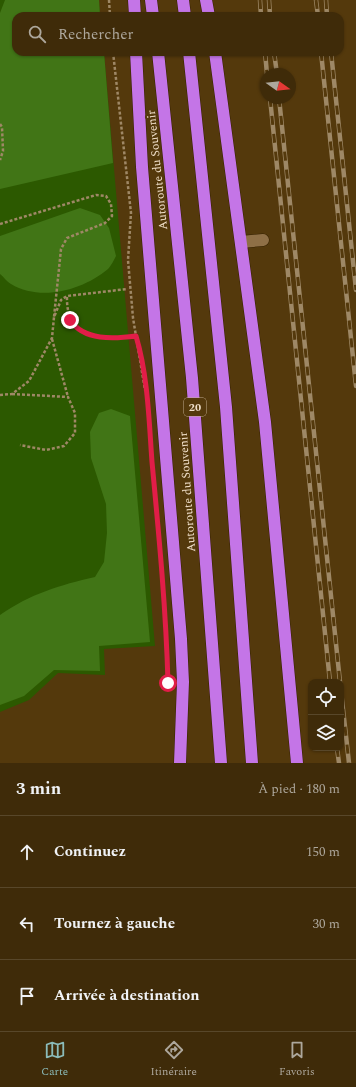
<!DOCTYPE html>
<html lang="fr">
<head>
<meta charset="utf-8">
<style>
	body { margin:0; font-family:Spectral,serif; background:#4a3717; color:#f1f3f6 }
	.controls { position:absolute; right:12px; bottom:12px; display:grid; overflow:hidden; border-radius:8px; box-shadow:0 1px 3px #0004 }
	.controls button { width:36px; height:36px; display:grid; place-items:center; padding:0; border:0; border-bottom:1px solid #58472a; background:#3f2b09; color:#f1f3f6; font:20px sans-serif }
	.compass { position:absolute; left:260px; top:68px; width:36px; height:36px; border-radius:50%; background:#3f2b09; box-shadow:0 1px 3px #0004; rotate:105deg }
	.stop { position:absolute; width:12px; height:12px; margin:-9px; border:3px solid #e11d48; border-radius:50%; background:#fff }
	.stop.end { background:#e11d48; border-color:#fff; box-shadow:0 1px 4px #0008 }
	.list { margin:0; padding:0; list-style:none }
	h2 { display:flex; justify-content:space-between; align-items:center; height:52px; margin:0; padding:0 16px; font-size:17px }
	h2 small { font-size:13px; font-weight:400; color:#ada79c }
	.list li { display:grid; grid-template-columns:26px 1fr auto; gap:12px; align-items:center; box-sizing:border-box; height:72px; padding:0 16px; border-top:1px solid #58472a }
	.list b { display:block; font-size:15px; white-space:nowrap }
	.list em { font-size:13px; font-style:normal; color:#ada79c }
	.icon { flex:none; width:22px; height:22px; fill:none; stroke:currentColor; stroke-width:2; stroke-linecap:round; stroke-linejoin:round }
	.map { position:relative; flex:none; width:356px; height:763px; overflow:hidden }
	.search { position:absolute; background:#3f2b09; box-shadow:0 1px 3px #0004; left:12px; right:12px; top:12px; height:44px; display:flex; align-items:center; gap:10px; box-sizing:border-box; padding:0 14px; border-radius:12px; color:#ada79c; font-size:15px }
	.sheet { height:268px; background:#3f2b09 }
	nav { display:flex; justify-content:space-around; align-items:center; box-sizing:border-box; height:56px; border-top:1px solid #58472a; background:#3f2b09; font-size:11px; color:#ada79c }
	nav a { display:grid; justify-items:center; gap:2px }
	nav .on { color:#8bbbb9 }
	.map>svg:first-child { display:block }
</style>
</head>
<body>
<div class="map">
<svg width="356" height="763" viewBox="0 0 356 763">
	<rect width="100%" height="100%" fill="#54390c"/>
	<polygon fill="#2c5900" points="0,0 99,0 100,16 16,16 16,52 104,52 155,646 104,649 105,675 58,673 29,700 0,712"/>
	<g fill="#417516">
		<polygon points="5,0 99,0 100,16 16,16 16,52 104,52 113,163 0,189 0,13"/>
		<path d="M80,208L100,215L109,228L116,256C114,260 111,266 108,269C83,290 41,302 11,284C7,282 4,277 0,274V236Z"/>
		<path d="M111,409L130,416L150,642L99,646L100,671L54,670L24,696L0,705V615C30,594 60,585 95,577L104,562L107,533L106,504L91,458L90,432L99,413Z"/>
	</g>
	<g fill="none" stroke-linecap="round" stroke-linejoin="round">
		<g stroke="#352100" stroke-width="13">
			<polyline id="minor" points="241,242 263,240"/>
		</g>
		<g stroke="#352100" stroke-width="13">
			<g id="highway">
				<polyline points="134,0 135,16"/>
				<polyline points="151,0 153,16"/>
				<polyline points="183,0 185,16"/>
				<polyline points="206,0 209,16"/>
				<polyline points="136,52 142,167 181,639 183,682 180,763"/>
				<polyline points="158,52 192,378 221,763"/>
				<polyline points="189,52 226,407 252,763"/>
				<polyline points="215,52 265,422 297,763"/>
			</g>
		</g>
		<g stroke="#9f8866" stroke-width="2.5" stroke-dasharray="3 2" stroke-linecap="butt">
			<polyline points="109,0 110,16"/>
			<polyline points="113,52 131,213 128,260 133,318 145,390"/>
			<polyline points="0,124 2,127 3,151 0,160"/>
			<polyline points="0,224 96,195 106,196 111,204 112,216 105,223 67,238 61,249 54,317"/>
			<path d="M67,297C66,340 102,341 136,336"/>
			<polyline points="52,339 68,397"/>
			<polyline points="12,394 68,397 75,413 75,433 64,446 46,450 20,445"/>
			<polyline points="0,395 12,394 29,381 52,338 54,317 61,300 67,296 127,289"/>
		</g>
		<use href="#minor" stroke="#8e6f46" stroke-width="12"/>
		<use href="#highway" stroke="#c475e7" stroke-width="12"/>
		<g stroke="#9e8866" stroke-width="4.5">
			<g id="rail">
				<polyline points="260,0 261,16"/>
				<polyline points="269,0 270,16"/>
				<polyline points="316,0 318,16"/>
				<polyline points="326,0 327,16"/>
				<polyline points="265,52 267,74"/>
				<polyline points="274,52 277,74"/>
				<polyline points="321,52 356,386"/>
				<polyline points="331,52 356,290"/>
				<polyline points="270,98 330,682"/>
				<polyline points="279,98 340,682"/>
				<polyline points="341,691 349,763"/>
				<polyline points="337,748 339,763"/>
			</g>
		</g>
		<use href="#rail" stroke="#54390c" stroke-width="3" stroke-dasharray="9" stroke-linecap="butt"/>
	</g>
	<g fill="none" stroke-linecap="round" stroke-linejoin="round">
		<path stroke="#e11d48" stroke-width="5" d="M70,320C84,341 114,339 136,336C148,376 149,421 152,462C159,536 166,609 168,683"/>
	</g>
	<g text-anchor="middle" stroke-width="4" stroke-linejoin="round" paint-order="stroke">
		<rect fill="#54390c" stroke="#c1ad90" stroke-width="1" x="184" y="398" width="22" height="18" rx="3"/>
		<g font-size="11" font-weight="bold" fill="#f0dfc9">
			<text x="195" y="411">20</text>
		</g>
		<g font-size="12" fill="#f0dfc9" stroke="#54390c">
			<text transform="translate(157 170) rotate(-96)" y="4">Autoroute du Souvenir</text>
			<text transform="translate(187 492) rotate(-94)" y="4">Autoroute du Souvenir</text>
		</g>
	</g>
</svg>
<div class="controls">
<button><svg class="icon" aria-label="locate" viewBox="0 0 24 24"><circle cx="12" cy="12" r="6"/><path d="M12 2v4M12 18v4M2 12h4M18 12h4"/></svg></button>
<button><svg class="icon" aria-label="layers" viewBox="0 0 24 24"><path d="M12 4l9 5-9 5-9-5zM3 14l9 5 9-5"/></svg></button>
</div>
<svg class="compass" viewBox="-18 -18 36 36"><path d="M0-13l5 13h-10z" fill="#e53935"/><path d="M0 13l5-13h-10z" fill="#ada79c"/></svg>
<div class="stop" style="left:168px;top:683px"></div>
<div class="stop end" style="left:70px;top:320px"></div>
<div class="search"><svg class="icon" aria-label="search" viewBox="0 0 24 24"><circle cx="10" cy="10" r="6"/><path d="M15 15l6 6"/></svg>Rechercher</div>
</div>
<section class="sheet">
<h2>3 min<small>À pied · 180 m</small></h2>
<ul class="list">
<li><svg class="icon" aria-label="ahead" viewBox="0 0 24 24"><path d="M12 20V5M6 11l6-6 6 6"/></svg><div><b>Continuez</b></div><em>150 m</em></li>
<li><svg class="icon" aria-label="left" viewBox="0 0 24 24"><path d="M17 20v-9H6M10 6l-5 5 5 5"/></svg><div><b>Tournez à gauche</b></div><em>30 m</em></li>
<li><svg class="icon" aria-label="arrive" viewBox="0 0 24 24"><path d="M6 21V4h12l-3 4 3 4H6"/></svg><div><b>Arrivée à destination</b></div></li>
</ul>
</section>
<nav>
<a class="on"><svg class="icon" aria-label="map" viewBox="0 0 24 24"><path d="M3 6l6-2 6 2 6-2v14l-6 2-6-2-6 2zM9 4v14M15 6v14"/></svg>Carte</a>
<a><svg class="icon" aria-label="directions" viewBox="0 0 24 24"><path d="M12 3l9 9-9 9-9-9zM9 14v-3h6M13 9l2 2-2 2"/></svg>Itinéraire</a>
<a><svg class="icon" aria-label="saved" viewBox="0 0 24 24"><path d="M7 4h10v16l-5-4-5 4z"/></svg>Favoris</a>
</nav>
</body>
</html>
